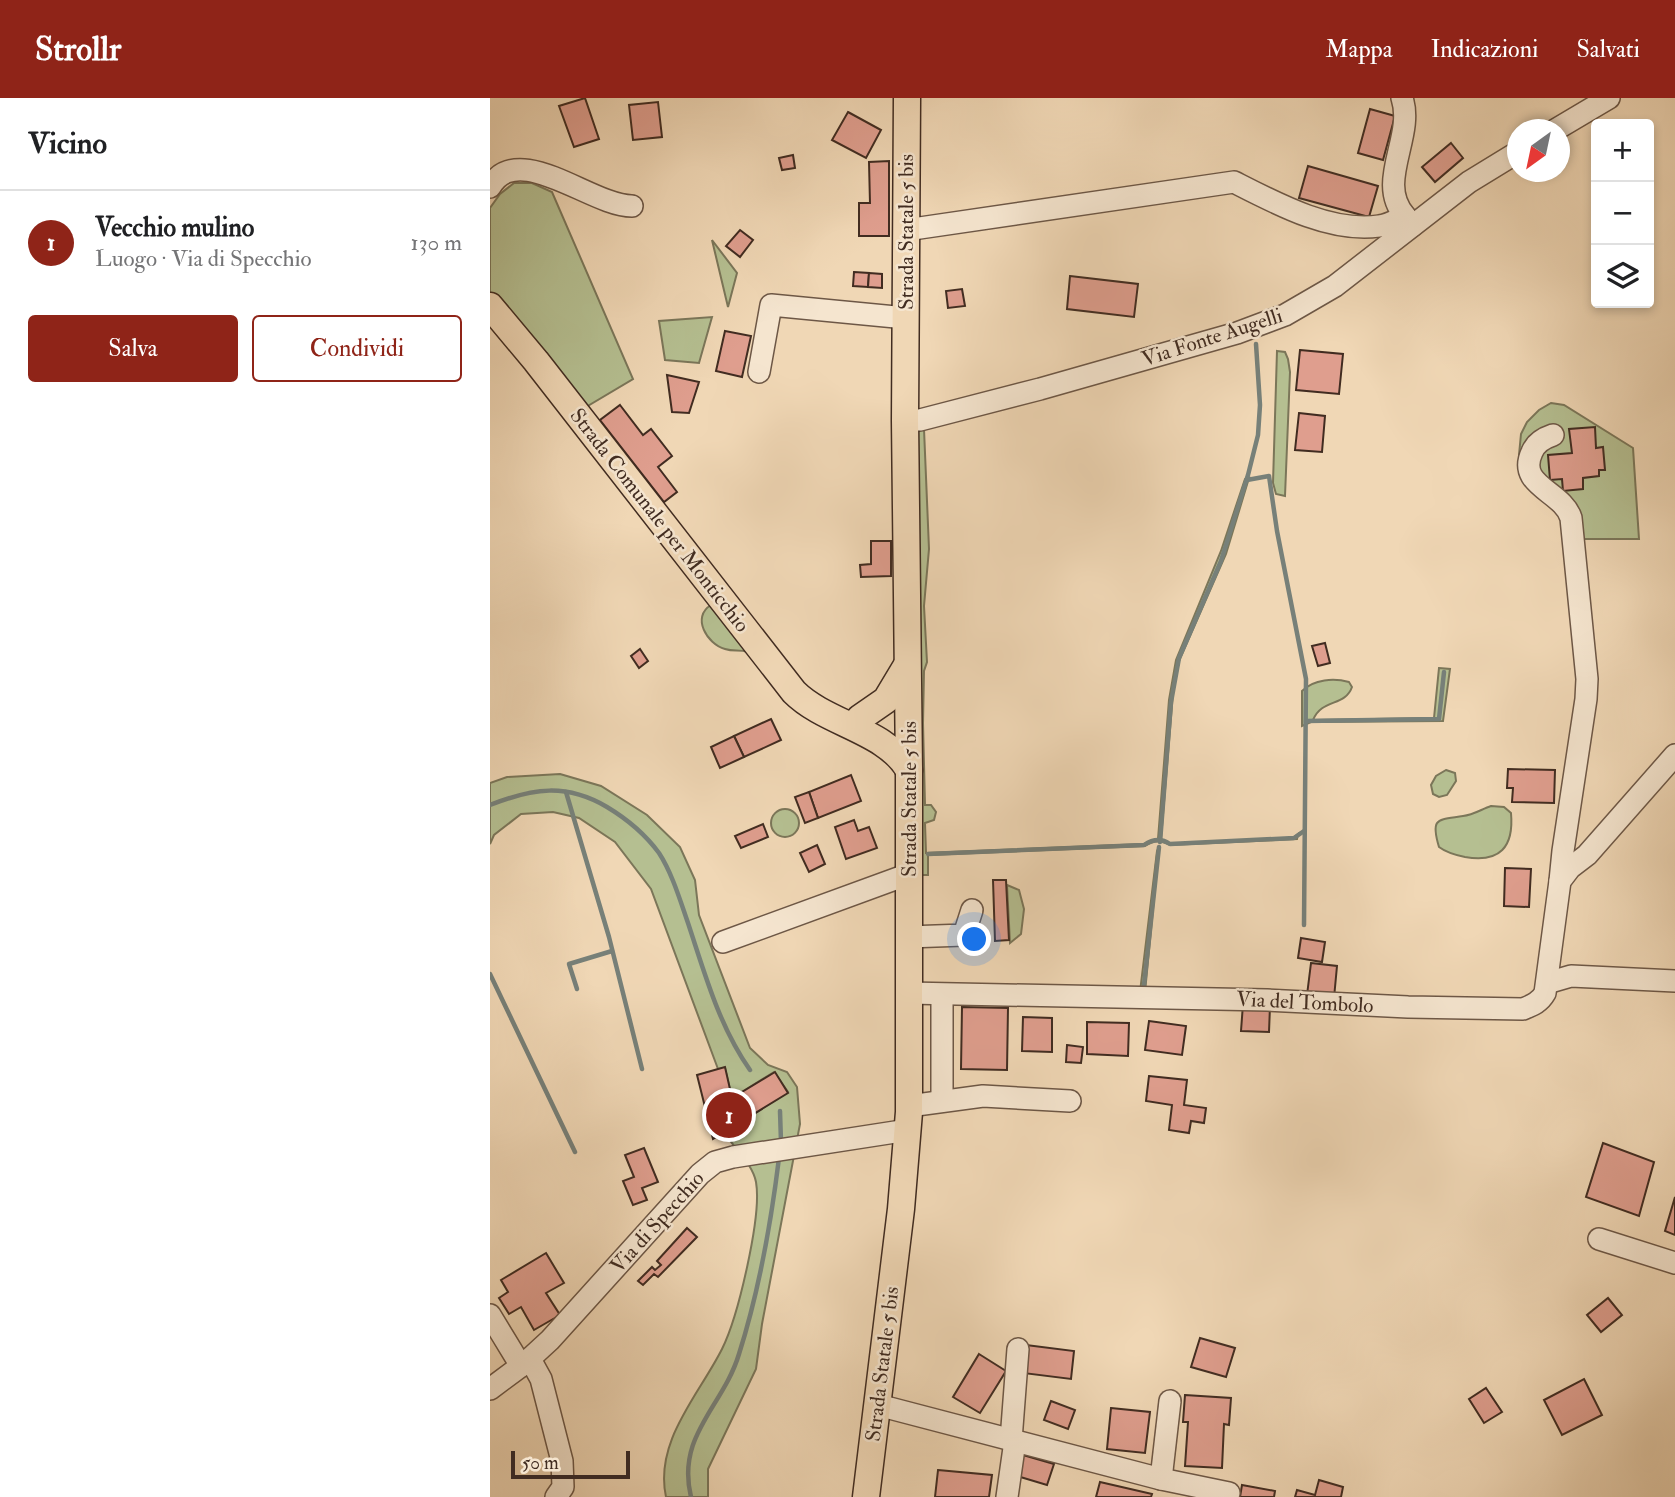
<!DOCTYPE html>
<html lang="it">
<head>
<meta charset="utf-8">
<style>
	body { margin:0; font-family:"IM FELL Double Pica",serif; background:#f6f6f6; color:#202124 }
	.controls { position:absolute; right:21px; top:21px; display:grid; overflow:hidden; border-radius:7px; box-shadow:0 4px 10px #0003 }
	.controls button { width:63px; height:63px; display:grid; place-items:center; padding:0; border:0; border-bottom:2px solid #e0e0e0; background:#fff; color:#202124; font:35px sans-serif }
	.compass { position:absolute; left:1017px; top:21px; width:63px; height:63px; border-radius:50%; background:#fff; box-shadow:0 4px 10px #0003; rotate:213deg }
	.scale { position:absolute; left:21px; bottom:18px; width:119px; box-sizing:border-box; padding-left:7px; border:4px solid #412c21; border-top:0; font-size:19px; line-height:24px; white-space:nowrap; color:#412c21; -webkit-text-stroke:5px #f5e5cf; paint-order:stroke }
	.you { position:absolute; left:485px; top:842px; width:24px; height:24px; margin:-18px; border:5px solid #fff; border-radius:50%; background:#1a73e8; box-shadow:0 0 0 10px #1a73e833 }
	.badge { display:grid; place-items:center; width:46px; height:46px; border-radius:50%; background:#8f2418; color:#fff; font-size:23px; font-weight:700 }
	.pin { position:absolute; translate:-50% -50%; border:4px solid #fff; box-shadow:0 2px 7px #0006 }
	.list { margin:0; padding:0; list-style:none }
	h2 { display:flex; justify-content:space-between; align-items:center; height:91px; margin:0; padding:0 28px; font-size:30px }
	h2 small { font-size:23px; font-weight:400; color:#757577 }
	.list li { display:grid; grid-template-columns:46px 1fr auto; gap:21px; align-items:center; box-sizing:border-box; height:105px; padding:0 28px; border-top:2px solid #e0e0e0 }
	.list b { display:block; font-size:26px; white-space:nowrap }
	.list p { margin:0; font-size:23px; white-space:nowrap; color:#757577 }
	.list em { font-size:23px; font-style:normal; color:#757577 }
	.actions { display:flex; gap:14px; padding:21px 28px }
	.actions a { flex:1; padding:16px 0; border:2px solid #8f2418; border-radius:7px; text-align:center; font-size:24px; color:#8f2418 }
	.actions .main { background:#8f2418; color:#fff }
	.icon { flex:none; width:38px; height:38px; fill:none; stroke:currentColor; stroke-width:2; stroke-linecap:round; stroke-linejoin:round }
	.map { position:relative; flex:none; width:1185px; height:1399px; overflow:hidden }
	header { display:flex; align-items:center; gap:42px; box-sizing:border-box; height:98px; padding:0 35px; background:#8f2418; color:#fff }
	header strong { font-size:33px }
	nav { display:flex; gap:38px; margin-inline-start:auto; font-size:24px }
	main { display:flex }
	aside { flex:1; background:#fff }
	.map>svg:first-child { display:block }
</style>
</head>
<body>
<header>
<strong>Strollr</strong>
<nav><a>Mappa</a><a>Indicazioni</a><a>Salvati</a></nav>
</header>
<main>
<aside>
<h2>Vicino<small></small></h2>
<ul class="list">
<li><span class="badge">1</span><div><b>Vecchio mulino</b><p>Luogo · Via di Specchio</p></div><em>130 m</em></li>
</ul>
<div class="actions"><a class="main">Salva</a><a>Condividi</a></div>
</aside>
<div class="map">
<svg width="1185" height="1399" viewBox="0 0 1185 1399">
	<rect width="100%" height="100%" fill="#f0d7b5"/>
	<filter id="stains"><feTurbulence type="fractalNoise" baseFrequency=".00286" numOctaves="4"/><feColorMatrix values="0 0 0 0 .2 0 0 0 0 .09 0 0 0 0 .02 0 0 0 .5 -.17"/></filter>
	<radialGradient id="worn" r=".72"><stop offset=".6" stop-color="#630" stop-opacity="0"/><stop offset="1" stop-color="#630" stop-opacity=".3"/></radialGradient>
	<g fill="#b5bf91" stroke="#7b7659" stroke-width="2">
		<polygon points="24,85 42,85 62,94 143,281 96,309 0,199 0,110 10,96"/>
		<polygon points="222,142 247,175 238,209"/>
		<polygon points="222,219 209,265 175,262 169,223"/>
		<polygon points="787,253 795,254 798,261 800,274 795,398 786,396 783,385"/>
		<polygon points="1061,305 1074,307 1143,350 1149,441 1089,441 1075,414 1032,374 1029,357 1031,336 1037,324 1049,312"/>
		<path d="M434,331L439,451L434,508L437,564L434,573L433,625L435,707H441L446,714L444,722L435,725L436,755L654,746L668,741L679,602L686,562L731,453L755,381L759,380L736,456L689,563L683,595L671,741L680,746L803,740L808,736L807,741L680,747C670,742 665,742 655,748L438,757V777H428L426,333Z"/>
		<path d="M221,507L258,554C249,551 244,554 235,551C217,546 201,519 221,507Z"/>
		<path d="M949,570L960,571L953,623L821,624L812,628V593C824,581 844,580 859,584L862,589C855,609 832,600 823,622L944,620Z"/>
		<polygon points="956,672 965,675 966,683 957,697 949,699 943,696 941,687 946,678"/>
		<path d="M70,676L111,688L157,717L190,749L205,782L209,817L260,950L278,967L297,974L307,989L310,1026L272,1226L266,1271L218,1371V1399H176C164,1343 209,1297 232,1251C248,1219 272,1118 266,1084C262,1064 243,1051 235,1034L298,994L284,974L242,1000L235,970L228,971L161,791L125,744L89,720L63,714L31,716L4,737L0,746V685L17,679Z"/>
		<path d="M1001,708L1014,709L1021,715C1024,749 1010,765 975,759C965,757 957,755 949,749C940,719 948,722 973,718C983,717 992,711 1001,708Z"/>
		<circle cx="295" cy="725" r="14"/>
		<polygon points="669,749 655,894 650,894 667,753"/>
		<polygon points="517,787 529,792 534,811 531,836 520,845"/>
	</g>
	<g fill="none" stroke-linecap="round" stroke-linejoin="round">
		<g stroke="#778079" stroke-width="4.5">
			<polyline points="757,382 779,378 787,433 816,581 814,827"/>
			<polyline points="816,623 949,621 954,574"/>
			<polyline points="76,694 119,839 152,971"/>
			<path d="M0,707C43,690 76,685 117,709C137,721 155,736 169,755C182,775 190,802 198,825C215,876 229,928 260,972"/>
			<polyline points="670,744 681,604 689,560 731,463 758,377 768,337 770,307 766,246"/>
			<path d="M438,756L654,747C663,741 671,740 680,746L804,740L814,733"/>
			<polyline points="0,876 85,1054"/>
			<polyline points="654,887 669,749"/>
			<polyline points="87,891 79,866 122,853"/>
			<polyline points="290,1013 291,1044"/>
			<path d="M201,1399C186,1337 233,1309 249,1256C269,1193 281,1125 289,1060"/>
		</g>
	</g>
	<g fill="#df9e8e" stroke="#412c21" stroke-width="2">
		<polygon points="95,0 109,41 84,49 69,8"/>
		<polygon points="168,4 172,39 143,42 139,7"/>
		<polygon points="880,11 905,18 893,62 868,55"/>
		<polygon points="358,14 391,32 376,60 342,42"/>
		<polygon points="961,45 973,60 945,84 932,69"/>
		<polygon points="303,57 305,70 292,72 289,60"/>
		<polygon points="399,63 399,138 369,138 369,105 380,105 379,64"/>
		<polygon points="818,68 888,88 879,119 809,100"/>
		<polygon points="250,132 263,142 250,159 236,148"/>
		<polygon points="364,174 379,175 378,189 363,188"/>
		<polygon points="379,175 392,176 392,190 378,189"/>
		<polygon points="580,178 648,186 644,219 577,211"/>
		<polygon points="472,191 475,208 458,210 456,193"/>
		<polygon points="235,233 261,238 252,279 226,273"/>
		<polygon points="810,252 853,256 849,296 806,292"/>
		<polygon points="177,277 209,284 199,315 182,314"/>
		<polygon points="130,307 153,337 161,331 182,358 168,369 187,394 174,404 110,322"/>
		<polygon points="809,315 835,318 832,354 805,352"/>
		<polygon points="1105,329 1106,350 1113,349 1115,372 1109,372 1109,378 1093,380 1093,391 1073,393 1072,381 1060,382 1058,357 1082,355 1079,331"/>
		<polygon points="381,443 401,443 401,478 371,479 370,467 381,466"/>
		<polygon points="835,545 840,565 828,568 822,548"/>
		<polygon points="150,551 158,563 149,570 141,558"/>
		<polygon points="281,621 291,642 254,659 244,638"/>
		<polygon points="244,638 254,659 230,670 221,649"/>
		<polygon points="1018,671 1065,672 1064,705 1022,704 1023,690 1017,690"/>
		<polygon points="361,677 371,703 328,720 319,694"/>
		<polygon points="319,694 328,720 315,725 305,699"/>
		<polygon points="364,722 368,733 379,729 387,750 356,761 345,729"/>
		<polygon points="273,726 278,739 251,750 245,738"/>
		<polygon points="327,747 335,766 319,774 310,755"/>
		<polygon points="1015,770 1041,771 1039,809 1014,808"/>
		<polygon points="503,782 516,782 519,842 505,843"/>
		<polygon points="811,840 835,844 832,864 808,860"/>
		<polygon points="821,865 847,868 844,900 817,897"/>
		<polygon points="753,906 780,908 779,934 751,933"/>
		<polygon points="472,909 518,910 517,972 471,971"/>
		<polygon points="533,919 562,920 562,954 532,953"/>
		<polygon points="659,923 696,928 692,957 655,952"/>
		<polygon points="597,924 639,925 638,958 597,956"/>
		<polygon points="577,947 593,949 591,965 576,964"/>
		<polygon points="235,969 242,1000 285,974 298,995 223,1041 207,977"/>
		<polygon points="659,978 697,982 694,1007 716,1010 714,1025 701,1023 699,1035 679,1032 682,1007 656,1003"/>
		<polygon points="1113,1045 1164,1064 1149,1118 1096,1099"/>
		<polygon points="154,1050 168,1084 152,1090 157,1102 143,1107 133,1083 144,1079 135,1057"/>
		<polygon points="1185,1099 1185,1137 1175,1133"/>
		<polygon points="197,1130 207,1139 168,1179 164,1176 153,1187 148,1183 162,1169 165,1172 171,1167 167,1163"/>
		<polygon points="56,1155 74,1185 56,1195 70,1217 44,1232 31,1209 19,1216 9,1200 18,1194 11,1182"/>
		<polygon points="1118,1200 1132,1217 1111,1234 1097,1217"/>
		<polygon points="710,1240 745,1250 736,1279 701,1269"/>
		<polygon points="536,1247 584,1253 581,1281 533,1275"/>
		<polygon points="489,1256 516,1273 490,1315 463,1299"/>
		<polygon points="1094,1281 1112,1317 1072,1337 1054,1302"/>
		<polygon points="996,1290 1012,1314 994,1325 979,1301"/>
		<polygon points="695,1297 741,1300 739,1327 734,1326 732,1370 695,1368 698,1324 693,1324"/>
		<polygon points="561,1303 585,1312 578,1331 554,1322"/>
		<polygon points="621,1310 660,1314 655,1355 617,1351"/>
		<polygon points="533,1357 564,1366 557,1387 527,1378"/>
		<polygon points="448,1372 502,1377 499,1399 445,1399"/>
		<polygon points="829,1382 853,1389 851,1399 805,1399 807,1392 825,1397"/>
		<polygon points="610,1384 662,1396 661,1399 606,1399"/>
		<polygon points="752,1387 785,1393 784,1399 750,1399"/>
	</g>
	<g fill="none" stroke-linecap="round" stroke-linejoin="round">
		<g stroke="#6d5746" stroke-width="24">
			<g id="minor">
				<path d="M912,0C925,39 885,84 915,118"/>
				<polyline points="1065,32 1119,0"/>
				<path d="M0,89C28,41 101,108 142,108"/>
				<path d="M416,132L744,84C787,106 841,135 889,128C899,127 906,122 915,118L922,128"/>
				<polyline points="269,274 281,207 416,220"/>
				<polyline points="415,322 430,322 550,291 747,235 795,217 845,188 979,84 1028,54"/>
				<path d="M1063,337C1054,340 1046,344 1042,354C1026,388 1073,393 1081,420L1097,581L1096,601L1073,753L1070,783"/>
				<polyline points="418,839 474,837 482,812"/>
				<polyline points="233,844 419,776"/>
				<polyline points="1057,885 1081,878 1185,883"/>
				<path d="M418,895L777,902L918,909L1033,911C1043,907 1050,904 1055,895L1070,783L1080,770L1097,757L1185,657"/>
				<polyline points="452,1003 452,905"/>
				<polyline points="419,1008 493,998 580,1003"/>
				<polyline points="1109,1141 1185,1165"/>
				<polyline points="0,1217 31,1268"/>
				<polyline points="40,1261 51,1281 72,1363 73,1389 66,1399"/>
				<polyline points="0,1291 35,1265 60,1242 210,1076 225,1064 243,1059 418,1032"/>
				<polyline points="388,1307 671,1381 739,1395"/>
				<polyline points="521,1342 528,1251"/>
				<polyline points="671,1381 680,1303"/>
				<polyline points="517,1399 525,1343"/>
			</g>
		</g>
		<g stroke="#412c21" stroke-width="29">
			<g id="major">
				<path d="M0,208L46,263L304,594C336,626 396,632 419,672"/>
				<polyline points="370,620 396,602 417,567"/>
				<polyline points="376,1399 411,1111 419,1014 419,672 415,322 417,0"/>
			</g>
		</g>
		<use href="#minor" stroke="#f5e5cf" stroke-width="21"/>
		<use href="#major" stroke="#f0d7b5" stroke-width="26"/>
	</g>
	<g text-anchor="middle" stroke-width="5" stroke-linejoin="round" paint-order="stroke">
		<g font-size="21" fill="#412c21" stroke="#f5e5cf">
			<text transform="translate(416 134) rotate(-90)" y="7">Strada Statale 5 bis</text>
			<text transform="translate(722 239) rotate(-18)" y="7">Via Fonte Augelli</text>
			<text transform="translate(170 422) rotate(52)" y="7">Strada Comunale per Monticchio</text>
			<text transform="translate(419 701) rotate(-90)" y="7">Strada Statale 5 bis</text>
			<text transform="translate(815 904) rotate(3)" y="7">Via del Tombolo</text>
			<text transform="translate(167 1124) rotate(-48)" y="7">Via di Specchio</text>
			<text transform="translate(392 1266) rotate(-83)" y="7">Strada Statale 5 bis</text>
		</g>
	</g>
	<rect width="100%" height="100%" filter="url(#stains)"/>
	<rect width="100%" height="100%" fill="url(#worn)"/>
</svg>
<div class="controls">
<button>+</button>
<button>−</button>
<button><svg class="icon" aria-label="layers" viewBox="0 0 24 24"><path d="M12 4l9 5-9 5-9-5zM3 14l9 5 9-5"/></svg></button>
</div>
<svg class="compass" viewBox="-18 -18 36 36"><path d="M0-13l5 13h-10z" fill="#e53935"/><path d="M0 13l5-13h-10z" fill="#757577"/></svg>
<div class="scale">50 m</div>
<div class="you"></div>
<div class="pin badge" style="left:239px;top:1017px">1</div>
</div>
</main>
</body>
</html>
